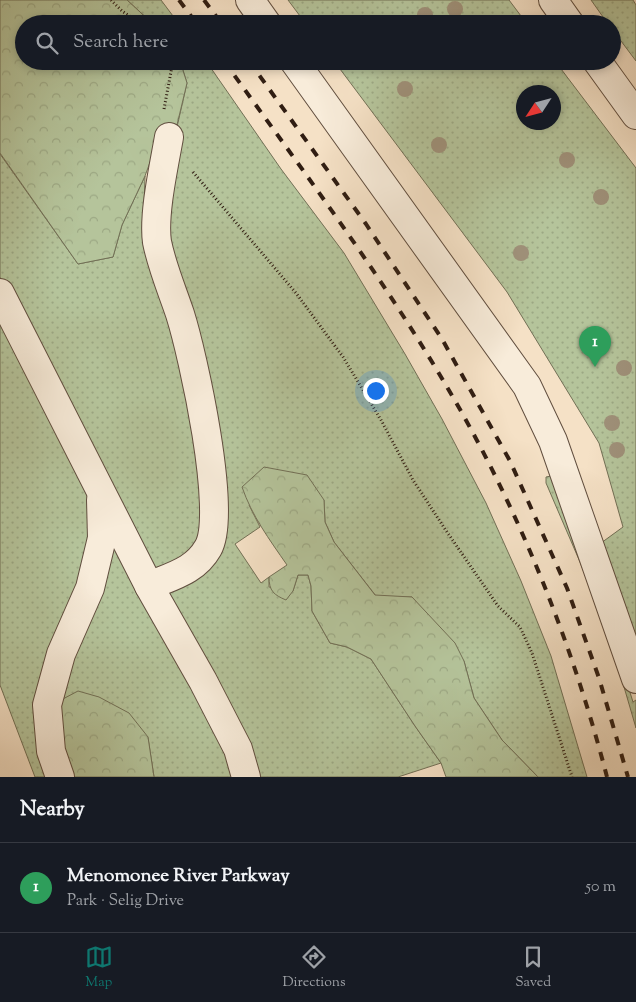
<!DOCTYPE html>
<html lang="en">
<head>
<meta charset="utf-8">
<style>
	body { margin:0; font-family:"Sorts Mill Goudy",serif; background:#20242c; color:#f1f3f6 }
	.compass { position:absolute; left:516px; top:85px; width:45px; height:45px; border-radius:50%; background:#171b24; box-shadow:0 2px 8px #0003; rotate:234deg }
	.you { position:absolute; left:375px; top:390px; width:18px; height:18px; margin:-12px; border:4px solid #fff; border-radius:50%; background:#1a73e8; box-shadow:0 0 0 8px #1a73e833 }
	.badge { display:grid; place-items:center; width:32px; height:32px; border-radius:50%; background:#0f766e; color:#fff; font-size:16px; font-weight:700 }
	.pin { position:absolute; translate:-50% -41px; filter:drop-shadow(0 1px 2px #0008) }
	.pin::after { content:''; position:absolute; top:26px; width:18px; height:15px; background:inherit; clip-path:polygon(0 0,100% 0,50% 100%) }
	.list { margin:0; padding:0; list-style:none }
	h2 { display:flex; justify-content:space-between; align-items:center; height:65px; margin:0; padding:0 20px; font-size:21px }
	h2 small { font-size:16px; font-weight:400; color:#9ea1a6 }
	.list li { display:grid; grid-template-columns:32px 1fr auto; gap:15px; align-items:center; box-sizing:border-box; height:90px; padding:0 20px; border-top:1px solid #363941 }
	.list b { display:block; font-size:19px; white-space:nowrap }
	.list p { margin:0; font-size:16px; white-space:nowrap; color:#9ea1a6 }
	.list em { font-size:16px; font-style:normal; color:#9ea1a6 }
	.icon { flex:none; width:28px; height:28px; fill:none; stroke:currentColor; stroke-width:2; stroke-linecap:round; stroke-linejoin:round }
	.map { position:relative; flex:none; width:636px; height:777px; overflow:hidden }
	.search { position:absolute; background:#171b24; box-shadow:0 2px 8px #0003; left:15px; right:15px; top:15px; height:55px; display:flex; align-items:center; gap:12px; box-sizing:border-box; padding:0 18px; border-radius:28px; color:#9ea1a6; font-size:19px }
	.sheet { height:155px; background:#171b24 }
	nav { display:flex; justify-content:space-around; align-items:center; box-sizing:border-box; height:70px; border-top:1px solid #363941; background:#171b24; font-size:14px; color:#9ea1a6 }
	nav a { display:grid; justify-items:center; gap:2px }
	nav .on { color:#0f766e }
	.map>svg:first-child { display:block }
</style>
</head>
<body>
<div class="map">
<svg width="636" height="777" viewBox="0 0 636 777">
	<defs>
		<pattern id="grass-dots" width="8" height="8" patternUnits="userSpaceOnUse" patternTransform="scale(1.25)"><rect width="8" height="8" fill="#b5c49b"/><path d="M2 2h.1M6 6h.1" fill="none" stroke="#9ca884" stroke-width="1.8" stroke-linecap="round"/></pattern>
		<pattern id="forest-crowns" width="20" height="18" patternUnits="userSpaceOnUse" patternTransform="scale(1.25)"><rect width="20" height="18" fill="#b5c49b"/><path d="M2 6a3 3 0 1 1 6 0M12 15a3 3 0 1 1 6 0" fill="none" stroke="#9ca884"/></pattern>
	</defs>
	<rect width="100%" height="100%" fill="#f5e1c6"/>
	<filter id="stains"><feTurbulence type="fractalNoise" baseFrequency=".004" numOctaves="4"/><feColorMatrix values="0 0 0 0 .2 0 0 0 0 .09 0 0 0 0 .02 0 0 0 .5 -.17"/></filter>
	<radialGradient id="worn" r=".72"><stop offset=".6" stop-color="#630" stop-opacity="0"/><stop offset="1" stop-color="#630" stop-opacity=".3"/></radialGradient>
	<g fill="url(#grass-dots)" stroke="#727056" fill-rule="evenodd">
		<polygon points="127,0 161,0 179,24 153,24"/>
		<polygon points="288,0 509,0 527,24 306,24"/>
		<polygon points="591,0 633,0 636,5 636,61 612,29 612,24 608,24"/>
		<polygon points="180,61 206,61 281,169 344,253 405,354 442,419 486,503 521,581 551,656 587,777 538,777 502,740 474,698 464,661 412,597 376,596 334,542 325,522 324,500 249,505 260,527 235,544 261,583 269,577 269,587 293,591 298,575 308,575 311,586 312,611 330,643 347,647 371,659 415,726 441,763 398,777 259,777 165,592 216,549 172,275 166,214 172,149 187,83"/>
		<path d="M334,61H555L636,168V662L601,543L623,527L599,443L507,292ZM524,92H554V122H524Z"/>
		<polygon points="0,154 78,264 113,257 122,225 145,176 144,209 174,319 210,520 193,558 159,569 147,565 0,277"/>
		<polygon points="0,309 154,611 237,777 154,777 148,738 52,777 35,777 0,685"/>
		<polygon points="551,476 555,480 585,548 633,702 636,700 636,728 610,639 580,562 546,483 546,477"/>
	</g>
	<g fill="url(#forest-crowns)" stroke="#727056">
		<polygon points="0,0 127,0 153,24 24,24 24,61 180,61 187,83 176,129 153,154 145,176 122,225 113,257 78,264 0,153"/>
		<path d="M264,467L307,475L324,500L325,522L334,542L375,595L412,597L455,643L464,661L474,698L502,740L538,777H446L441,763L415,726L371,659L347,647L330,643L312,611L311,586L308,575H298L293,591L286,600C274,595 269,591 269,577L287,565C269,539 252,516 242,487Z"/>
		<polygon points="78,691 99,697 129,713 148,737 154,777 62,777 59,772 61,700"/>
	</g>
	<g fill="none" stroke-linecap="round" stroke-linejoin="round">
		<g stroke="#614e3f" stroke-width="30">
			<g id="minor">
				<polyline points="250,0 267,24"/>
				<polyline points="553,0 570,24"/>
				<polyline points="294,61 527,386 553,441 636,679"/>
				<polyline points="597,61 636,115"/>
				<polyline points="0,293 149,586 203,681 238,749 246,777"/>
				<path d="M149,586C172,576 195,571 208,548C228,514 193,355 180,314C172,290 162,267 157,242C153,214 164,166 169,137"/>
				<polyline points="60,777 51,751 47,705 61,654 90,588 102,538 101,500"/>
			</g>
		</g>
		<g stroke="#301d12" stroke-width="3" stroke-dasharray="1 2.5" stroke-linecap="butt">
			<polyline points="111,0 122,11 141,24"/>
			<polyline points="164,109 173,61"/>
			<polyline points="193,172 296,293 343,357 381,420 413,480 447,532 498,606 520,627 532,653 572,777"/>
		</g>
		<use href="#minor" stroke="#f8ecda" stroke-width="28"/>
		<g stroke="#301d12" stroke-width="4" stroke-dasharray="9 9" stroke-linecap="butt">
			<polyline points="179,0 197,24"/>
			<polyline points="204,0 222,24"/>
			<path d="M224,61C301,168 380,273 447,387C518,507 572,642 607,777"/>
			<polyline points="249,61 366,224 442,339 510,461 567,588 599,678 628,777"/>
		</g>
	</g>
	<g fill="#9f917a">
		<circle cx="455" cy="9" r="8"/>
		<circle cx="425" cy="15" r="8"/>
		<circle cx="405" cy="89" r="8"/>
		<circle cx="439" cy="145" r="8"/>
		<circle cx="567" cy="160" r="8"/>
		<circle cx="601" cy="197" r="8"/>
		<circle cx="521" cy="253" r="8"/>
		<circle cx="624" cy="368" r="8"/>
		<circle cx="612" cy="423" r="8"/>
		<circle cx="617" cy="450" r="8"/>
	</g>
	<rect width="100%" height="100%" filter="url(#stains)"/>
	<rect width="100%" height="100%" fill="url(#worn)"/>
</svg>
<svg class="compass" viewBox="-18 -18 36 36"><path d="M0-13l5 13h-10z" fill="#e53935"/><path d="M0 13l5-13h-10z" fill="#9ea1a6"/></svg>
<div class="you"></div>
<div class="pin badge" style="left:595px;top:367px;background:#2e9e5b">1</div>
<div class="search"><svg class="icon" aria-label="search" viewBox="0 0 24 24"><circle cx="10" cy="10" r="6"/><path d="M15 15l6 6"/></svg>Search here</div>
</div>
<section class="sheet">
<h2>Nearby<small></small></h2>
<ul class="list">
<li><span class="badge" style="background:#2e9e5b">1</span><div><b>Menomonee River Parkway</b><p>Park · Selig Drive</p></div><em>50 m</em></li>
</ul>
</section>
<nav>
<a class="on"><svg class="icon" aria-label="map" viewBox="0 0 24 24"><path d="M3 6l6-2 6 2 6-2v14l-6 2-6-2-6 2zM9 4v14M15 6v14"/></svg>Map</a>
<a><svg class="icon" aria-label="directions" viewBox="0 0 24 24"><path d="M12 3l9 9-9 9-9-9zM9 14v-3h6M13 9l2 2-2 2"/></svg>Directions</a>
<a><svg class="icon" aria-label="saved" viewBox="0 0 24 24"><path d="M7 4h10v16l-5-4-5 4z"/></svg>Saved</a>
</nav>
</body>
</html>
